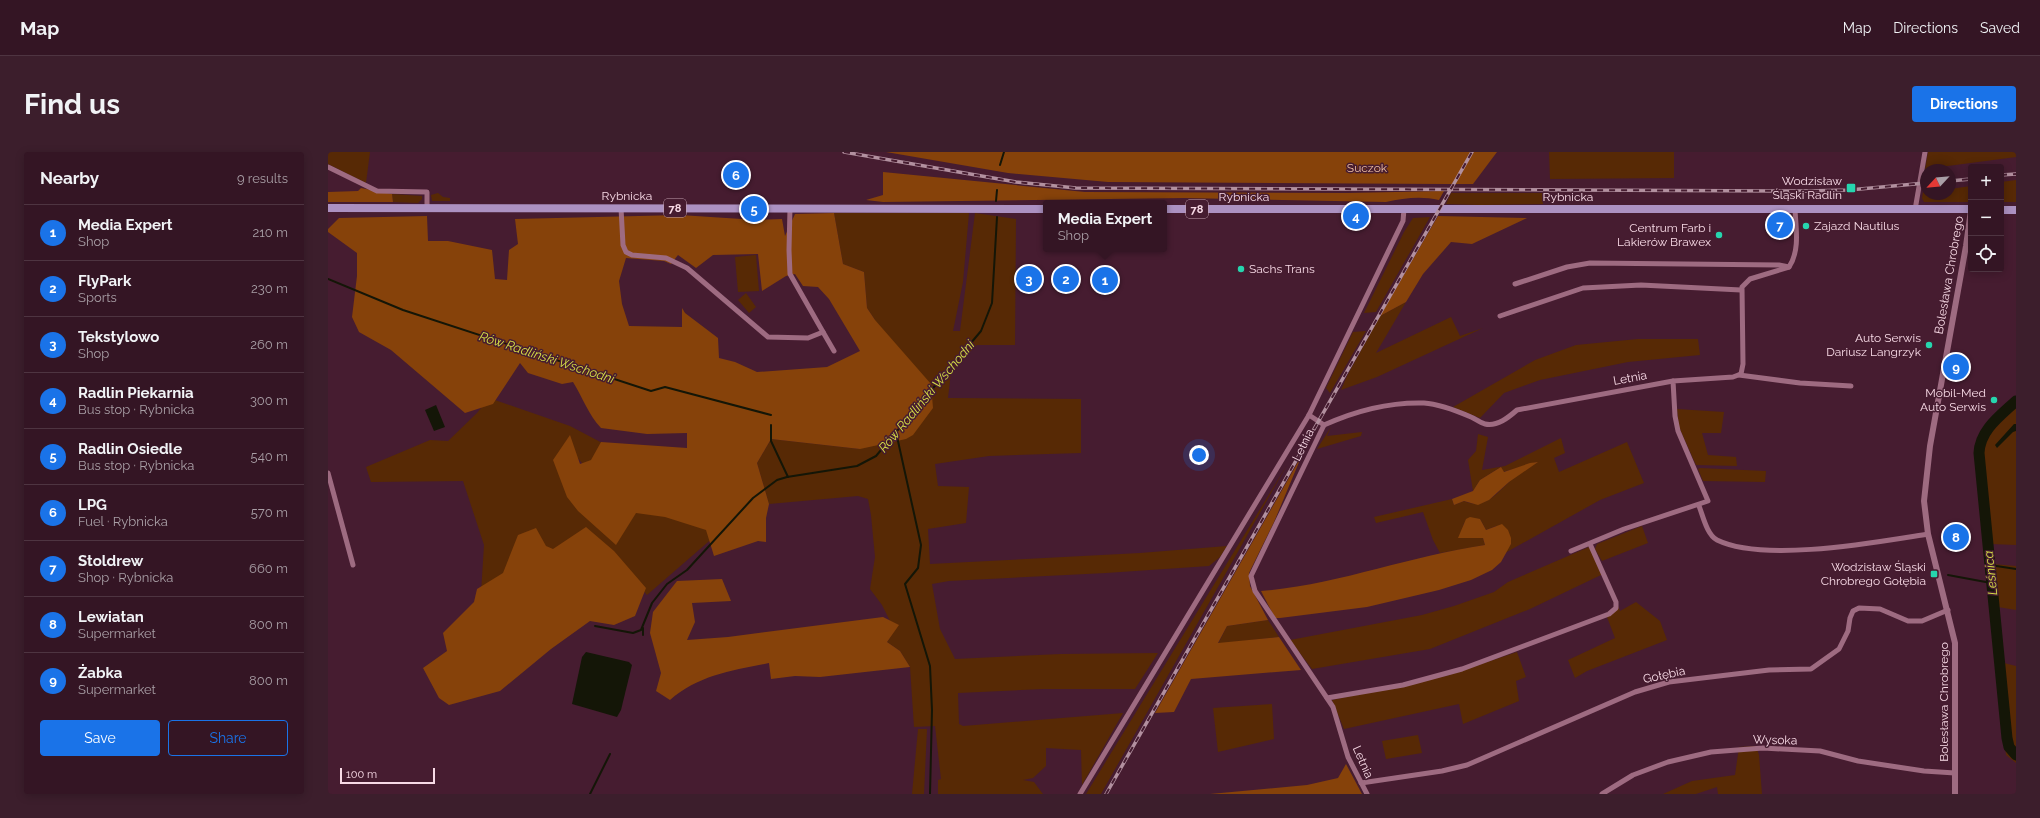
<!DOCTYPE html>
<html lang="en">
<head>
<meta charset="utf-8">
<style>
	body { margin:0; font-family:Raleway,sans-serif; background:#3c1e2c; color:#f1f3f6 }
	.controls { position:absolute; right:12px; top:12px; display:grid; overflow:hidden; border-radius:4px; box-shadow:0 2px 10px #0003 }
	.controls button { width:36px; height:36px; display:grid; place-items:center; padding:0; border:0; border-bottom:1px solid #4e3441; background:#341524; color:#f1f3f6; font:20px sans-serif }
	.compass { position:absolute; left:1592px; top:12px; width:36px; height:36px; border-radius:50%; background:#341524; box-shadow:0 2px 10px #0003; rotate:244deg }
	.scale { position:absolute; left:12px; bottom:10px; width:95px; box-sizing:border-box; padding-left:4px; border:2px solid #f8dae6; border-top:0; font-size:11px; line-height:14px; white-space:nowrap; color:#f8dae6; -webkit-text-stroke:3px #461c30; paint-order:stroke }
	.you { position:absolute; left:871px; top:303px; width:14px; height:14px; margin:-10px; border:3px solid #fff; border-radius:50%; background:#1a73e8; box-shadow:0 0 0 6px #1a73e833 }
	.badge { display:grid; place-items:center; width:26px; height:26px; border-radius:50%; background:#1a73e8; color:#fff; font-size:13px; font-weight:700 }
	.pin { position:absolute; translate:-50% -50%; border:2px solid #fff; box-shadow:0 1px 4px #0006 }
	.popup { position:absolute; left:715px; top:48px; width:124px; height:52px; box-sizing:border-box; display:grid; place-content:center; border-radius:4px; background:#341524; filter:drop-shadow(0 1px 3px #0005); font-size:13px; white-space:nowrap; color:#a99fa6 }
	.popup b { font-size:15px; color:#f1f3f6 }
	.popup::after { content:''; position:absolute; left:50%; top:100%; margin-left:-8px; border:8px solid transparent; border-top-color:#341524 }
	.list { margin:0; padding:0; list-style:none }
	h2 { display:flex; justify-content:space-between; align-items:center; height:52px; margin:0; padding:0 16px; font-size:17px }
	h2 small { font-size:13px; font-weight:400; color:#a99fa6 }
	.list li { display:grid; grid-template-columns:26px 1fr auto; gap:12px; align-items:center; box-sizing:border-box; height:56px; padding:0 16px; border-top:1px solid #4e3441 }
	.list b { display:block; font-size:15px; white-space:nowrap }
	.list p { margin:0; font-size:13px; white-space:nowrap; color:#a99fa6 }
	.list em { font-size:13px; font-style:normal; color:#a99fa6 }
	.actions { display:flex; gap:8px; padding:12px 16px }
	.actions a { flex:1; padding:9px 0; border:1px solid #1a73e8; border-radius:4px; text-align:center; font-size:14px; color:#1a73e8 }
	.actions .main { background:#1a73e8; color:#fff }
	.icon { flex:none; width:22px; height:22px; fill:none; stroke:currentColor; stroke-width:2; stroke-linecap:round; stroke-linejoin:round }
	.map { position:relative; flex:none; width:1688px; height:642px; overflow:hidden; border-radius:4px }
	header { display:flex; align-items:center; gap:24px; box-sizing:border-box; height:56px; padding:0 20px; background:#341524; border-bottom:1px solid #4e3441 }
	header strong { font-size:19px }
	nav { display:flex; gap:22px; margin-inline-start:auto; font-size:14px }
	.intro { display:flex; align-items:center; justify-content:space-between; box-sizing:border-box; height:96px; padding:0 24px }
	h1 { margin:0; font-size:28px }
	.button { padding:10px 18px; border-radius:4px; background:#1a73e8; color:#fff; font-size:14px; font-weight:700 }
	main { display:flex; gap:24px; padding:0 24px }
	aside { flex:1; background:#341524; border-radius:4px; box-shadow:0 2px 10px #0003 }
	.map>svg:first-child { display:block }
</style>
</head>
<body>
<header>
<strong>Map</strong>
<nav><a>Map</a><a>Directions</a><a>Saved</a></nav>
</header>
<div class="intro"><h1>Find us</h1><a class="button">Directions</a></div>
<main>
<aside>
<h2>Nearby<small>9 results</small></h2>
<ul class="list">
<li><span class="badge">1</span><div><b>Media Expert</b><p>Shop</p></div><em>210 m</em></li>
<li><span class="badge">2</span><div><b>FlyPark</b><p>Sports</p></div><em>230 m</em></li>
<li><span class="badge">3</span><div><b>Tekstylowo</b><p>Shop</p></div><em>260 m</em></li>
<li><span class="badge">4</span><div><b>Radlin Piekarnia</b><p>Bus stop · Rybnicka</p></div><em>300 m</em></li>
<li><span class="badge">5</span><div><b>Radlin Osiedle</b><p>Bus stop · Rybnicka</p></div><em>540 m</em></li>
<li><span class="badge">6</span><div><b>LPG</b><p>Fuel · Rybnicka</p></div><em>570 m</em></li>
<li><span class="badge">7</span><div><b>Stoldrew</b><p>Shop · Rybnicka</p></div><em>660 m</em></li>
<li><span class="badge">8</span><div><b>Lewiatan</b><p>Supermarket</p></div><em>800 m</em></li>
<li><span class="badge">9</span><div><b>Żabka</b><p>Supermarket</p></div><em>800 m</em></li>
</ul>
<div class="actions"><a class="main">Save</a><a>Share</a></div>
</aside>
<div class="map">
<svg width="1688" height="642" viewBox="0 0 1688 642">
	<rect width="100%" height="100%" fill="#461c30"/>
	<g fill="#572905">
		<polygon points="0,0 42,0 38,31 0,12"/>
		<polygon points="1221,0 1346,0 1346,26 1222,27"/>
		<polygon points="1600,0 1688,0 1688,5 1597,17"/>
		<polygon points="1688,28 1688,50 1673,50 1673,30"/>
		<polygon points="1643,34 1643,50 1596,50 1594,46 1595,40 1598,40 1598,42 1622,42 1622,37"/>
		<polygon points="110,41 115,45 122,46 122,49 104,49 103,43"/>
		<polygon points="1123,41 1215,41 1215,52 1153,53 1118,52"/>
		<polygon points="64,42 94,44 94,47 90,51 65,50"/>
		<polygon points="506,61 641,61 635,130 625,179 632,179 647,61 688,67 687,193 649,193 623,220 620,246 753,247 753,301 661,304 607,312 610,334 641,335 638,371 600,377 602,412 812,401 899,394 892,405 881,414 778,421 621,429 604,432 612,477 627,507 733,502 830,501 807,537 715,537 630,541 631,572 635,574 795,561 754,633 753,598 718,596 718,614 705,626 695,628 706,630 715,642 610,642 610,628 613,627 607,574 586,575 582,515 572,499 559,490 570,473 562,469 554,453 542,437 547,405 543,363 540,347 530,344 441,352 429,311 443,287 532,297 547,168 539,156 536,120 515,112"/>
		<polygon points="1102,65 1048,160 1036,161 1076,80 1085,66"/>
		<polygon points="428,103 431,139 410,140 407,105"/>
		<polygon points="418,141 428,155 421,161 410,148"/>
		<polygon points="1078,150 1048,201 1123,165 1132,184 1155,176 1049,225 1013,238 1019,224 1052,164"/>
		<polygon points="1038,179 1002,241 998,236 1025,180"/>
		<polygon points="1310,187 1370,187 1372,203 1300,210 1212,228 1176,241 1152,266 1125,255 1207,208 1248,193"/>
		<polygon points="161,246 242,274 280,294 260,318 242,297 234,307 308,351 390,373 387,384 319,443 282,403 176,429 153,441 156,393 135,329 43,330 38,315 102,288 120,289 149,261"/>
		<polygon points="1688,256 1688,393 1663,392 1654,298 1660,282"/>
		<polygon points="1349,257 1396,260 1393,281 1374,281 1380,303 1408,305 1409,314 1368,313 1351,275"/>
		<polygon points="1003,275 999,284 1034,280 1033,284 989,297"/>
		<path d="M1150,282L1160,285L1154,318L1177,314L1233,286L1237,301L1226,306L1231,320L1299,290L1316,331L1272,348L1177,401L1183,392L1168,374L1158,378L1152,367L1136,371L1134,378L1138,386H1155L1157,393L1112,401L1105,388L1095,360L1048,371L1046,365L1124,347L1126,353L1136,349C1156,358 1167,343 1181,330C1189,322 1200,317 1209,310L1175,320L1173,315L1152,328L1145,339L1140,308L1148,299Z"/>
		<polygon points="959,313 773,642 758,642"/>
		<polygon points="1372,316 1438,319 1437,330 1375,329 1370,317"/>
		<polygon points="1314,374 1320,391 1274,409 1267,397 1269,392"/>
		<polygon points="1261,395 1275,421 1273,423 1202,457 1102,497 984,517 962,488 1094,463 1126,454 1166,440 1180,430"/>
		<polygon points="1665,412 1688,414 1688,458 1670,455 1676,511 1688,514 1688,611 1678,603 1664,467 1669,455"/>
		<polygon points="1308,450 1332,469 1339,488 1259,519 1247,526 1240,508 1287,486 1279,465 1290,454 1292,459"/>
		<polygon points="940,468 951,485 890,492 899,474"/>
		<polygon points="1189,500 1198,525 1188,529 1191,549 1135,572 1131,552 1016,577 1004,548 1118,524"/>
		<polygon points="944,552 946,587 890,600 885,556"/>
		<polygon points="590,577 599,577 596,642 584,642"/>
		<polygon points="1090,583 1094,601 1058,607 1054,589"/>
		<polygon points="1428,594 1431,603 1434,642 1390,642 1389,635 1368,642 1335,642 1364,629 1407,623 1411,595"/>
	</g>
	<g fill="#86420a" fill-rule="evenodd">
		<polygon points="558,0 1169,0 1145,32 1116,32 780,30 680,21"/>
		<path d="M555,20L757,40L1020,41L1116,39L1111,48C1093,44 1076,46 1058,50L856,46L555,50L538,48L555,43Z"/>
		<polygon points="33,36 64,42 65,50 0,50 0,40 30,39"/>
		<path d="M506,61L515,112L536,120L539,156L547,168L603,232L605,256L585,283L578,287L532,297L443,287L429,311L441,352L438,366V390L430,389L386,404L378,378L337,365L308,361L288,393L250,359L239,345L225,308L242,283L252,312L263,308L273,290L359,296V281L319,282L273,276C260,262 255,246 245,230L234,232L200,221L192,211L165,252L137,261L63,198L31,180L24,165L29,124V101L0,80V77L11,66L99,64L100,89H120L164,98L167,127L179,128L181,98L190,92L187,67L352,63L429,68L454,67L457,84L467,62ZM430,102L434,139L458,124L467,122L475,134L490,135L501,147L532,199L499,215L429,220L407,210L391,206L390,186L357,161L354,156V175L301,174L294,152L291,129L298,106L336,109L343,112L350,103L368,116L385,103Z"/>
		<polygon points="1110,64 1199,66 1144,92 1123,90 1095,122 1078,150 1052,164"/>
		<polygon points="974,303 946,370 921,421 922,434 940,468 899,474 890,491 951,485 973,518 863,527 846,560 827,561"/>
		<polygon points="1210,310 1181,330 1161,348 1150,353 1136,349 1126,353 1124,347 1145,339 1152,328 1173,315 1176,320 1202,311"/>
		<path d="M1142,365L1152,367L1158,378L1174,372L1180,378L1183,386V392L1173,410L1164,418L1143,428L1111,438L1039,455L952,466H947L933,439C1009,433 1081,404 1157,393L1155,386H1130L1138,367Z"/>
		<polygon points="258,375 286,399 318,436 307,464 286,473 262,469 223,497 172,539 121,553 111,546 95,516 119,499 115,481 146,450 149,437 175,421 190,383 208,376 218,394 225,397"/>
		<path d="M394,427L403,449L364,451L367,470L359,488L400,485L555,465L571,473L559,490L572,499L582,515L492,525L467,524L443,527L441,511C406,518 370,523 342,548L328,539L333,521L322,481L325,460L349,429Z"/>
		<polygon points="1018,612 1034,642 882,642 979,633 1010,626"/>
	</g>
	<g fill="#141607">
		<polygon points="108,253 117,275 106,279 97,258"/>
		<polygon points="1686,272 1688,272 1688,279 1685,280 1669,296 1667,293"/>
		<polygon points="258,500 301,510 304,513 293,558 289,565 244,552 254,505"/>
	</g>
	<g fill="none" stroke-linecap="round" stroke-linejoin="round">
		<g stroke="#141607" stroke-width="2">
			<polyline points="672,13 676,0"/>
			<polyline points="668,49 669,38"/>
			<polyline points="0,127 75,158 323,239 337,235 443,263"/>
			<polyline points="443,273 443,289 460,325"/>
			<polyline points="568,280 593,393 590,416 577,432 602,514 604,558 602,642"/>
			<polyline points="1662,413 1688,417"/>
			<polyline points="1620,423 1663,431"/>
			<polyline points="267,474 305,481 313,478 324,451 339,432 359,418 425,346 449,328 459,325 529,314 548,304 653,179 664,151 669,65"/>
			<polyline points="315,476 315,483"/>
			<polyline points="262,642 282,602"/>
		</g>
		<path stroke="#141607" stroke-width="11" d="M1688,249C1672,264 1652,278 1651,301L1679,586L1681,595L1688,603"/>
		<g stroke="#9e6b81" stroke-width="5">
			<polyline points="0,15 49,39 99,40 99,56"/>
			<polyline points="293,56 295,93 298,100 304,103 338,106 359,116 440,185 480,186 495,180 462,122 461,98 462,56"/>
			<polyline points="1587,58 1597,0"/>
			<polyline points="1187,132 1239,115 1262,111 1451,113 1461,115"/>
			<polyline points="1172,164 1255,136 1313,133 1413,138"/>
			<polyline points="495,180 506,199"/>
			<polyline points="1411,223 1472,231 1523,234"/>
			<polyline points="981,263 996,273"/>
			<polyline points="0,321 25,413"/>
			<path d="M1371,354C1375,364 1379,383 1389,388C1436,411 1549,390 1600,382"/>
			<path d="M1243,399L1296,377L1380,349L1350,279L1347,264L1345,229L1405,225L1413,222L1415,212L1414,135L1422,127L1461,115C1472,99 1468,76 1467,58"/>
			<polyline points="999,546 1075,533 1134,517 1281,462 1288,456 1288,450 1262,392"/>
			<polyline points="1033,631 1114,619 1139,613 1307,540 1341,530 1441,518 1483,517 1511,497 1520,479 1522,466 1525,459 1531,456 1552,457 1580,469 1594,469 1620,458"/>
			<polyline points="752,642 981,263 1075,69 1076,57"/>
			<path d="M1039,642L1020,605L1005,555L927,439L923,424L996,273C1027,259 1062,250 1096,251C1112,252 1129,259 1143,265C1148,267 1152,271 1157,272C1169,275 1181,265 1189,258L1345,229"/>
			<polyline points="1274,642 1305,623 1340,610 1383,600 1435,596 1492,599 1530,609 1596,619 1627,621"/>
		</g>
		<polyline stroke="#9e6b81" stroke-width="6" points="1627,642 1627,491 1600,382 1596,349 1602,294 1638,94 1643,58"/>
		<g stroke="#ac91c1" stroke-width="8">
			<polyline points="0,56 718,57"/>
			<polyline points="836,57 1643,57"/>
			<polyline points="1673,58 1688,58"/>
		</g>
		<g stroke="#b2909f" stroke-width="3.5">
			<g id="rail">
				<polyline points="516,0 688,30 748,36 1479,39 1521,38 1598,31"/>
				<polyline points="1673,23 1688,22"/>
				<polyline points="1622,29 1643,27"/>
				<polyline points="778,642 1144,0"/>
			</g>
		</g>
		<use href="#rail" stroke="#461c30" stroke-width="2" stroke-dasharray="6" stroke-linecap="butt"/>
	</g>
	<g fill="#26d5ae" stroke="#461c30" stroke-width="1.5">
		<rect x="1518" y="31" width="10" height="10" rx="2"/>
		<circle cx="1478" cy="74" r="4"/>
		<circle cx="1391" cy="83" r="4"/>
		<circle cx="913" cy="117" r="4"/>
		<circle cx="1601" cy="193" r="4"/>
		<circle cx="1666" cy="248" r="4"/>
		<rect x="1602" y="418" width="8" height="8" rx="2"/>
	</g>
	<g text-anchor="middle" stroke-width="3" stroke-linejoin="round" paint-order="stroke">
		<g fill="#461c30" stroke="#c3a1af" stroke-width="1">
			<rect x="336" y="47" width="22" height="18" rx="3"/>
			<rect x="858" y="48" width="22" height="18" rx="3"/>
		</g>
		<g font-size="11" font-weight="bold" fill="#f8dae6">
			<text x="347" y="60">78</text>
			<text x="869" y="61">78</text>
		</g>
		<g font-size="12" fill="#efbfa2" stroke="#461c30">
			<text x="1039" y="20">Suczok</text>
		</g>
		<g font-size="12" fill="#f8dae6" stroke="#461c30" text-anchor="end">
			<text x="1514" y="33">Wodzisław<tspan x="1514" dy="14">Śląski Radlin</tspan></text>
			<text x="1486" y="78" text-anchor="start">Zajazd Nautilus</text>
			<text x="1383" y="80">Centrum Farb i<tspan x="1383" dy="14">Lakierów Brawex</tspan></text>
			<text x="921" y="121" text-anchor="start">Sachs Trans</text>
			<text x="1593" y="190">Auto Serwis<tspan x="1593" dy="14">Dariusz Langrzyk</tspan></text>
			<text x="1658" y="245">Mobil-Med<tspan x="1658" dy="14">Auto Serwis</tspan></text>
			<text x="1598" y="419">Wodzisław Śląski<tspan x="1598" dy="14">Chrobrego Gołębia</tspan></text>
		</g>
		<g font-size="12" fill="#f8dae6" stroke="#461c30">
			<text x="299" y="48">Rybnicka</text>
			<text x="916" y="49">Rybnicka</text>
			<text x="1240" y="49">Rybnicka</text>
			<text transform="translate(1621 123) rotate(-80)" y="4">Bolesława Chrobrego</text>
			<text transform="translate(1302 226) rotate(-10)" y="4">Letnia</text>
			<text transform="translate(975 293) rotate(-64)" y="4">Letnia</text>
			<text transform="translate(1336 523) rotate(-12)" y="4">Gołębia</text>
			<text transform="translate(1616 550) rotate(-90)" y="4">Bolesława Chrobrego</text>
			<text transform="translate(1447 588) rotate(1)" y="4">Wysoka</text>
			<text transform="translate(1035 610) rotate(66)" y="4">Letnia</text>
		</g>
		<g font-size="13" font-style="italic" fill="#d6df45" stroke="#461c30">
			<text transform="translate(219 205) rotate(18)" y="5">Rów Radliński Wschodni</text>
			<text transform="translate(598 244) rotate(-50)" y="5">Rów Radliński Wschodni</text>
			<text transform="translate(1662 421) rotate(-96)" y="5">Leśnica</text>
		</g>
	</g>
</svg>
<div class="controls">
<button>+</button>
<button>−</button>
<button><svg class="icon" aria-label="locate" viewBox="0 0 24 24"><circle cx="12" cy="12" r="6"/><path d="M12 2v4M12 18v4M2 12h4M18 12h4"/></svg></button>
</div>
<svg class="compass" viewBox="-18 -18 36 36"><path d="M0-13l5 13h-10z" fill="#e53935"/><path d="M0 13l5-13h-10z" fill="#a99fa6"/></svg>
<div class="scale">100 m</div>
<div class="you"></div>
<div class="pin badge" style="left:777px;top:128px">1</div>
<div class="popup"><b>Media Expert</b>Shop</div>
<div class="pin badge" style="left:738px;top:127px">2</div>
<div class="pin badge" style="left:701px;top:127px">3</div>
<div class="pin badge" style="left:1028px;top:64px">4</div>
<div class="pin badge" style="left:426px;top:57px">5</div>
<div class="pin badge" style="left:408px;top:23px">6</div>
<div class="pin badge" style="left:1452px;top:73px">7</div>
<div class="pin badge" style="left:1628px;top:385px">8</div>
<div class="pin badge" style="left:1628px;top:215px">9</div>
</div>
</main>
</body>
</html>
